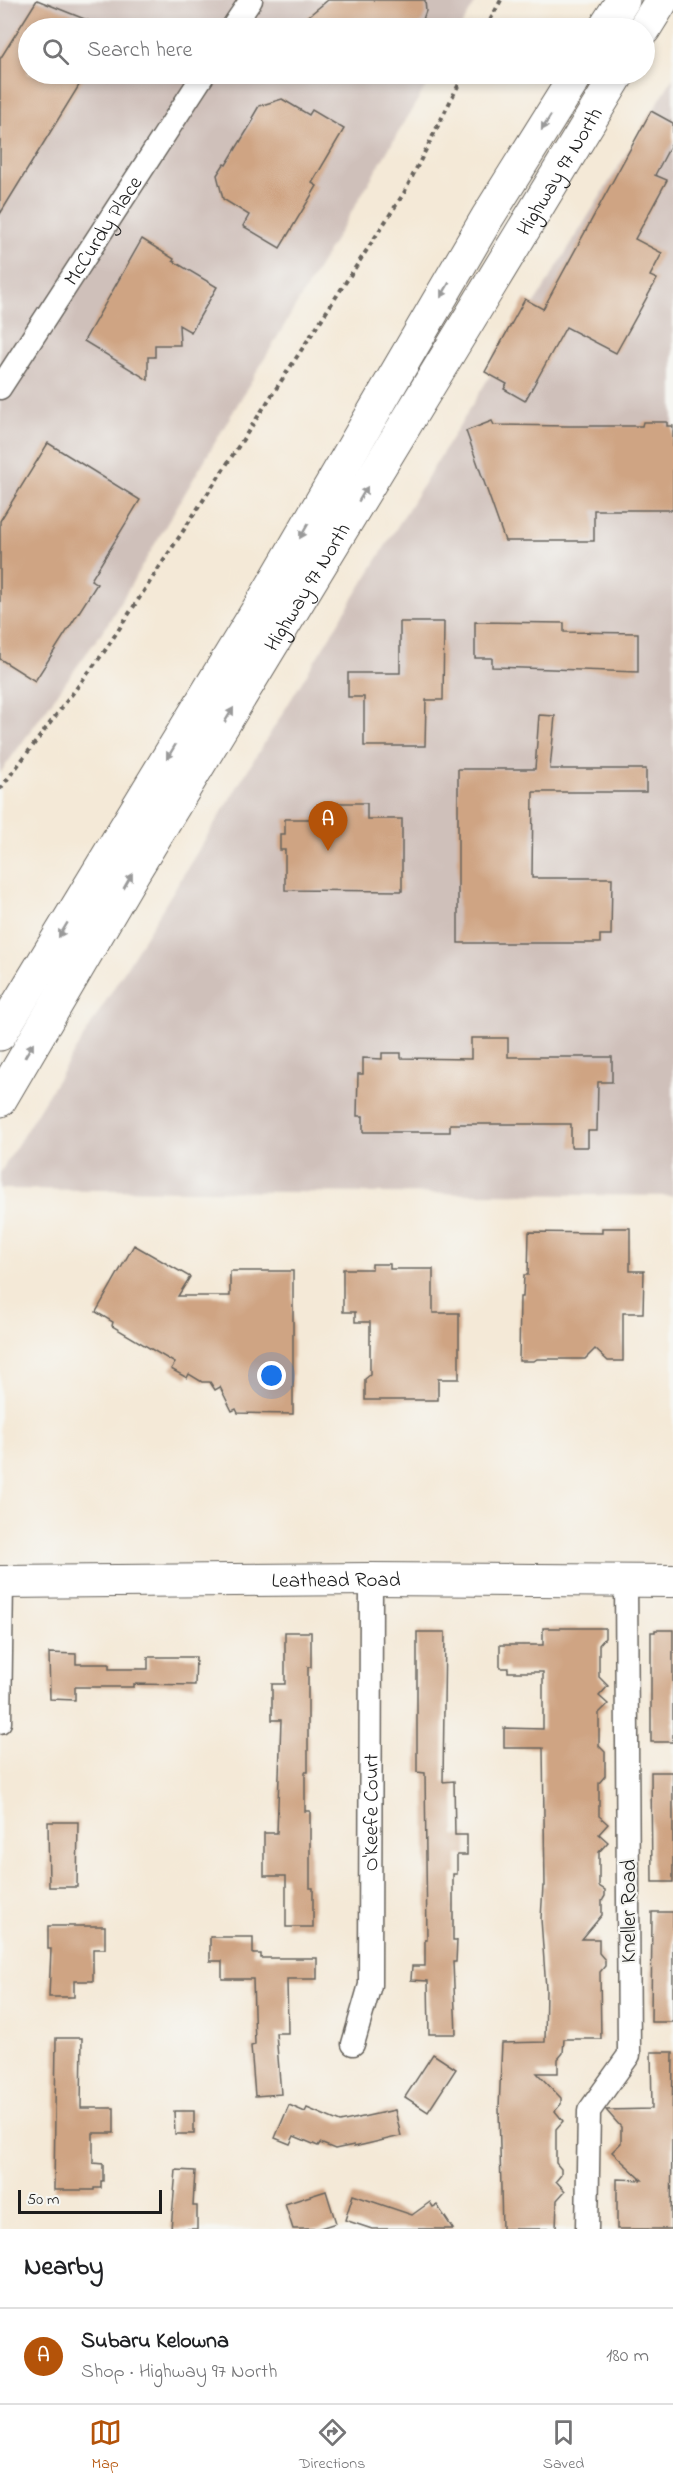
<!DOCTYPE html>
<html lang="en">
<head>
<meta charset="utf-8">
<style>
	body { margin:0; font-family:"Indie Flower",sans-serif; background:#f2f2f2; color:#202124 }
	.scale { position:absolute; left:18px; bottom:15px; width:144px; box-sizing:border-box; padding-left:6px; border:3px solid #1c1c1c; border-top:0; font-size:16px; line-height:21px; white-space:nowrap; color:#1c1c1c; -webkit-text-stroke:4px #f6f6f2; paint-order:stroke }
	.you { position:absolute; left:272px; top:1376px; width:21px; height:21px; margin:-15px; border:4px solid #fff; border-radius:50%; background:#1a73e8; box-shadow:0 0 0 9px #1a73e833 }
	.badge { display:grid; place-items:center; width:39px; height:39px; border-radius:50%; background:#b45309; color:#fff; font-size:20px; font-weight:700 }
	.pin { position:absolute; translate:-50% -50px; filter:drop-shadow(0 2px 3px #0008) }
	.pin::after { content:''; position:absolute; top:32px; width:21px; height:18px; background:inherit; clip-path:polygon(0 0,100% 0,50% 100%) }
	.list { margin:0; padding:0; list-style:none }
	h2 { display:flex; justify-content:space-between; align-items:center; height:78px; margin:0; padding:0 24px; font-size:26px }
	h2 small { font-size:20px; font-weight:400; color:#757577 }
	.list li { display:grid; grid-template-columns:39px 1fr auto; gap:18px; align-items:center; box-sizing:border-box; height:96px; padding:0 24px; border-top:2px solid #e0e0e0 }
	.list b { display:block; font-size:22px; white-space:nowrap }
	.list p { margin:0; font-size:20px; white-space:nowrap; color:#757577 }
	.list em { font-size:20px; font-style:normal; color:#757577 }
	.icon { flex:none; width:33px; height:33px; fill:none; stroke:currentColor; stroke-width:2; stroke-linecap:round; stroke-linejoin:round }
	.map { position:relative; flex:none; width:673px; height:2229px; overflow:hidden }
	.search { position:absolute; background:#fff; box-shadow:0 3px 9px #0003; left:18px; right:18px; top:18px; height:66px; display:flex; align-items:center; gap:15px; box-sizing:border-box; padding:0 21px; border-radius:33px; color:#757577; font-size:22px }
	.sheet { height:174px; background:#fff }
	nav { display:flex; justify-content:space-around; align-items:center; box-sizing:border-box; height:84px; border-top:2px solid #e0e0e0; background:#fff; font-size:16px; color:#757577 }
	nav a { display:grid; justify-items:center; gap:3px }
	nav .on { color:#b45309 }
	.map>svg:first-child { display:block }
</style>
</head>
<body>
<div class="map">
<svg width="673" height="2229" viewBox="0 0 673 2229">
	<rect width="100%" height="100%" fill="#f6f6f2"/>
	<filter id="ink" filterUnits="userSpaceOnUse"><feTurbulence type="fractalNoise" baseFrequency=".0167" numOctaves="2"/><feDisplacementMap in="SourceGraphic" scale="12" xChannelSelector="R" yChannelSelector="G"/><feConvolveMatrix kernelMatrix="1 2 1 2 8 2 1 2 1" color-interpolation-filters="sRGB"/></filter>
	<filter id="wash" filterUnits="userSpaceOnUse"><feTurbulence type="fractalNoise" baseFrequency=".008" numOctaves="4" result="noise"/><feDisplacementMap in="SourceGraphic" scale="24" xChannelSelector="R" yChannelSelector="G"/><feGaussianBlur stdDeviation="1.35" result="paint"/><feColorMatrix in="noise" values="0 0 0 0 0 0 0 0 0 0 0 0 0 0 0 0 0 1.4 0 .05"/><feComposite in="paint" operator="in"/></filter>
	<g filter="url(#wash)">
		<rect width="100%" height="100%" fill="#f4e9d7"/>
		<g fill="#cfc0ba">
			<polygon points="0,0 477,0 460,28 28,28 28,74 433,74 107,625 0,773"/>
			<polygon points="673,78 673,1196 0,1189 0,1173"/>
		</g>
		<g id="blocks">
			<g fill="#cfa483">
				<polygon points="37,0 107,28 28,28 28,74 86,74 0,214 0,59"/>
				<polygon points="328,0 425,0 426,11 422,22 415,28 294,28"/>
				<polygon points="282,99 309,115 312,110 344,129 312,183 317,186 280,248 243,226 249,215 223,199 217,175 224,164 226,165 254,119 252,118 259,106"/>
				<polygon points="651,111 673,123 673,141 655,175 667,180 635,239 662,253 650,276 657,279 616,353 566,327 525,401 504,389 507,384 485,372 525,299 543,309"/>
				<polygon points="142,239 174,259 173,261 217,287 191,332 179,325 180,345 155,345 155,357 148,357 148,380 84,341"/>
				<polygon points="492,421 494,425 568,426 642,426 643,422 667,422 667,426 673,426 673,510 594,510 594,541 505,541 466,431"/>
				<polygon points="48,443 140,500 91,580 97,584 35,681 0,659 0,521"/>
				<polygon points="400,622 444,622 443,700 426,700 425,746 364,746 364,697 348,697 348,673 400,673"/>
				<polygon points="475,622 564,623 564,632 638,633 638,672 492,667 492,658 475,658"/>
				<polygon points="539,715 555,716 550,769 646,769 646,792 533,792 532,878 612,878 611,935 600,935 600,943 458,943 458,769 535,769"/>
				<polygon points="325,803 367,803 367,819 402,819 402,891 285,890 285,850 280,850 280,834 285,834 285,819 325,819"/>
				<polygon points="471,1038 508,1038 508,1057 612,1057 612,1082 598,1082 597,1131 588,1131 588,1147 571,1147 571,1124 450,1124 450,1132 363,1132 363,1116 357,1116 358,1074 363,1074 363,1058 382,1059 382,1053 401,1053 401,1058 471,1059"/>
				<polygon points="602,1228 630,1228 630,1271 644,1271 643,1313 623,1313 623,1361 608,1361 595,1349 585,1359 537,1359 534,1361 519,1361 520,1297 523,1297 524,1275 528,1275 529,1232 602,1233"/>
				<polygon points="134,1245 190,1277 178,1296 230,1296 230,1271 293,1271 293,1414 238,1413 236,1409 232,1411 220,1387 215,1390 210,1382 202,1382 189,1374 187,1378 171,1369 175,1363 112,1326 113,1322 96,1312"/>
				<polygon points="372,1264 390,1264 390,1269 433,1269 433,1313 459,1313 459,1379 438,1379 438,1400 365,1400 365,1379 370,1375 370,1322 355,1322 355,1312 343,1312 343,1269 372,1269"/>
				<polygon points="543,1628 605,1628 605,1638 599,1645 599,1677 608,1686 599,1696 608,1704 599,1713 599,1746 605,1752 605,1776 599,1783 599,1816 608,1824 599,1834 608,1842 599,1852 599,1886 605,1890 605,1896 602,1901 602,1915 582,1939 599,1939 599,1953 605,1960 605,1966 600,1972 601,2039 564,2039 563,2053 558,2059 558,2073 537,2073 561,2098 561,2104 555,2111 563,2121 556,2129 556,2163 561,2169 561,2175 556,2181 565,2191 557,2200 556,2229 502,2229 499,2108 502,2043 545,2042 546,1989 541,1919 543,1886 545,1886 543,1748 504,1748 504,1728 543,1729 543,1672 508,1672 508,1668 500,1668 500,1645 543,1645"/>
				<polygon points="655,1630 673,1630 673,1742 651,1742 651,1632 655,1632"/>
				<polygon points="285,1632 311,1632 311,1667 308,1667 308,1772 305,1772 305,1811 310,1811 310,1888 313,1888 313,1927 286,1927 286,1876 264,1876 264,1833 277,1833 281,1720 272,1720 272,1684 285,1684"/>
				<polygon points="417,1632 445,1632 443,1782 454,1781 455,1835 467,1835 467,1855 457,1855 457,1874 453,1874 453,1940 457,1940 456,1962 453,1962 456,2034 429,2034 428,1981 411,1980 412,1966 425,1966 425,1940 427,1940 425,1773 417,1772"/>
				<polygon points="49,1653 76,1654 76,1664 109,1664 109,1669 148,1669 148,1657 196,1657 195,1685 134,1684 134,1687 75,1687 75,1700 50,1699"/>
				<polygon points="651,1772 673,1772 673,1882 652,1882"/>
				<polygon points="48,1822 78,1822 77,1887 49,1887"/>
				<polygon points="652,1912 673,1912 673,2022 651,2022"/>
				<polygon points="48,1926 105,1926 105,1949 93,1949 93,1981 74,1981 74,1997 49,1997 51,1949 48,1949"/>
				<polygon points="210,1937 253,1937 253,1954 261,1954 261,1958 317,1958 317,1979 287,1979 288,2033 276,2033 281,2094 255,2096 251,2046 255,2045 253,1979 222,1979 222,1961 210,1961"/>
				<polygon points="56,2038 82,2038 81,2108 114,2108 114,2133 93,2133 93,2163 103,2164 103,2181 101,2181 101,2188 94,2188 94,2190 54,2190"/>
				<polygon points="651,2052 673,2052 671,2229 617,2229 617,2179 642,2180 612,2152 621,2143 621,2127 606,2110 652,2109"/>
				<polygon points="433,2054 456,2069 428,2112 405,2097"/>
				<polygon points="289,2105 305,2112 307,2108 340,2122 395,2110 401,2136 354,2147 354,2145 335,2149 320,2143 318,2146 294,2136 290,2144 275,2138"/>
				<polygon points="174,2111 194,2111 194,2134 175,2134"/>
				<polygon points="176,2170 195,2171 193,2206 197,2206 197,2229 171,2229"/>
				<polygon points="326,2191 336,2223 317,2229 293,2229 285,2204"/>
				<polygon points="353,2195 412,2215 430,2202 433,2207 437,2205 453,2229 372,2229 345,2220"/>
			</g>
		</g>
	</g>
	<g filter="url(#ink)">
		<use href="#blocks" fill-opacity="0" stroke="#68645d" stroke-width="1.5"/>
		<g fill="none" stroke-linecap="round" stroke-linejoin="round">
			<g stroke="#68645d" stroke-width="25">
				<g id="street">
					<polyline points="232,28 251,0"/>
					<path id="s1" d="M0,388L204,74"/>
					<polyline points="0,1722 2,1582"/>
					<path id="s2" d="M353,2044L370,1985L371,1579"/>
					<polyline points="587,2229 589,2111 629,2055 626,1581"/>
				</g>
			</g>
			<g stroke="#68645d" stroke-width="34">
				<g id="secondary">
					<path id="s3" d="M0,1582L371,1579L673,1581"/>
				</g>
			</g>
			<g stroke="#68645d" stroke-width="35">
				<g id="highway">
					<polyline points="605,28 623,0"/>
					<polyline points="644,29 662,0"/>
					<polyline points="0,1034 267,595 487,218 577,74"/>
					<path id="s4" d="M0,1100L133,873L618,74"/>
				</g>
			</g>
			<g stroke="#68645d" stroke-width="4" stroke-dasharray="4.5 4.5" stroke-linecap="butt">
				<polyline points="486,28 501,0"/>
				<polyline points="0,789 104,652 404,193 464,74"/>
			</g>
			<use href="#street" stroke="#fff" stroke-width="22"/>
			<use href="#secondary" stroke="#fff" stroke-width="32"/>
			<use href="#highway" stroke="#fff" stroke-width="33"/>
		</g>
		<defs><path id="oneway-solid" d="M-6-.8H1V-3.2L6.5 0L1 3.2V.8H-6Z" transform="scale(1.5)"/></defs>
		<g fill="#999">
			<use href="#oneway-solid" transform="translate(546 123) rotate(122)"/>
			<use href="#oneway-solid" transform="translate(445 290) rotate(120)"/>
			<use href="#oneway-solid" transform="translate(363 494) rotate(-59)"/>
			<use href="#oneway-solid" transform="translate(304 531) rotate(120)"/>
			<use href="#oneway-solid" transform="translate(229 715) rotate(-59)"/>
			<use href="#oneway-solid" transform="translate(171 752) rotate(121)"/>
			<use href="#oneway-solid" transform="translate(128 881) rotate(-60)"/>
			<use href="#oneway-solid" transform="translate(63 930) rotate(121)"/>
			<use href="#oneway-solid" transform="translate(29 1050) rotate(-60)"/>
		</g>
	</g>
	<g text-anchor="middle" stroke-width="4.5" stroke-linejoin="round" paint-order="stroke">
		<g font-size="21" fill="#1c1c1c" stroke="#f6f6f2">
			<text dy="7" stroke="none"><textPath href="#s4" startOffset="1084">Highway 97 North</textPath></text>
			<text dy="7" stroke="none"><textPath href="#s1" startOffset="188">McCurdy Place</textPath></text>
			<text dy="7" stroke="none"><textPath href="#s4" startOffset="598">Highway 97 North</textPath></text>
			<text dy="7" stroke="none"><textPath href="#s3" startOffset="336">Leathead Road</textPath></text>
			<text dy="7" stroke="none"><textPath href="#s2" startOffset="234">O'Keefe Court</textPath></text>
			<text transform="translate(628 1911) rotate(-90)" y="7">Kneller Road</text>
		</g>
	</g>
</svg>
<div class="scale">50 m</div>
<div class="you"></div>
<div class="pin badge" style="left:328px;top:851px">A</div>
<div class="search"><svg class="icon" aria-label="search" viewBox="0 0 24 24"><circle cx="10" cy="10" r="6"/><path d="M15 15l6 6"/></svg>Search here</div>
</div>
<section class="sheet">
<h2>Nearby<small></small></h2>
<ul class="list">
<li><span class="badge">A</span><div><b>Subaru Kelowna</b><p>Shop · Highway 97 North</p></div><em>180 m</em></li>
</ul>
</section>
<nav>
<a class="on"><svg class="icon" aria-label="map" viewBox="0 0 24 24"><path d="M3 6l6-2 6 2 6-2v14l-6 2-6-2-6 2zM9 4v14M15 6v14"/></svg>Map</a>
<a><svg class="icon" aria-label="directions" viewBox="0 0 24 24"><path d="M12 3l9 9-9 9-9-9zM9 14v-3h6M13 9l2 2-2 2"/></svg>Directions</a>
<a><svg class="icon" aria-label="saved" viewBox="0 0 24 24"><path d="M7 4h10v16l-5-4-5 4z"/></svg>Saved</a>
</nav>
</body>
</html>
